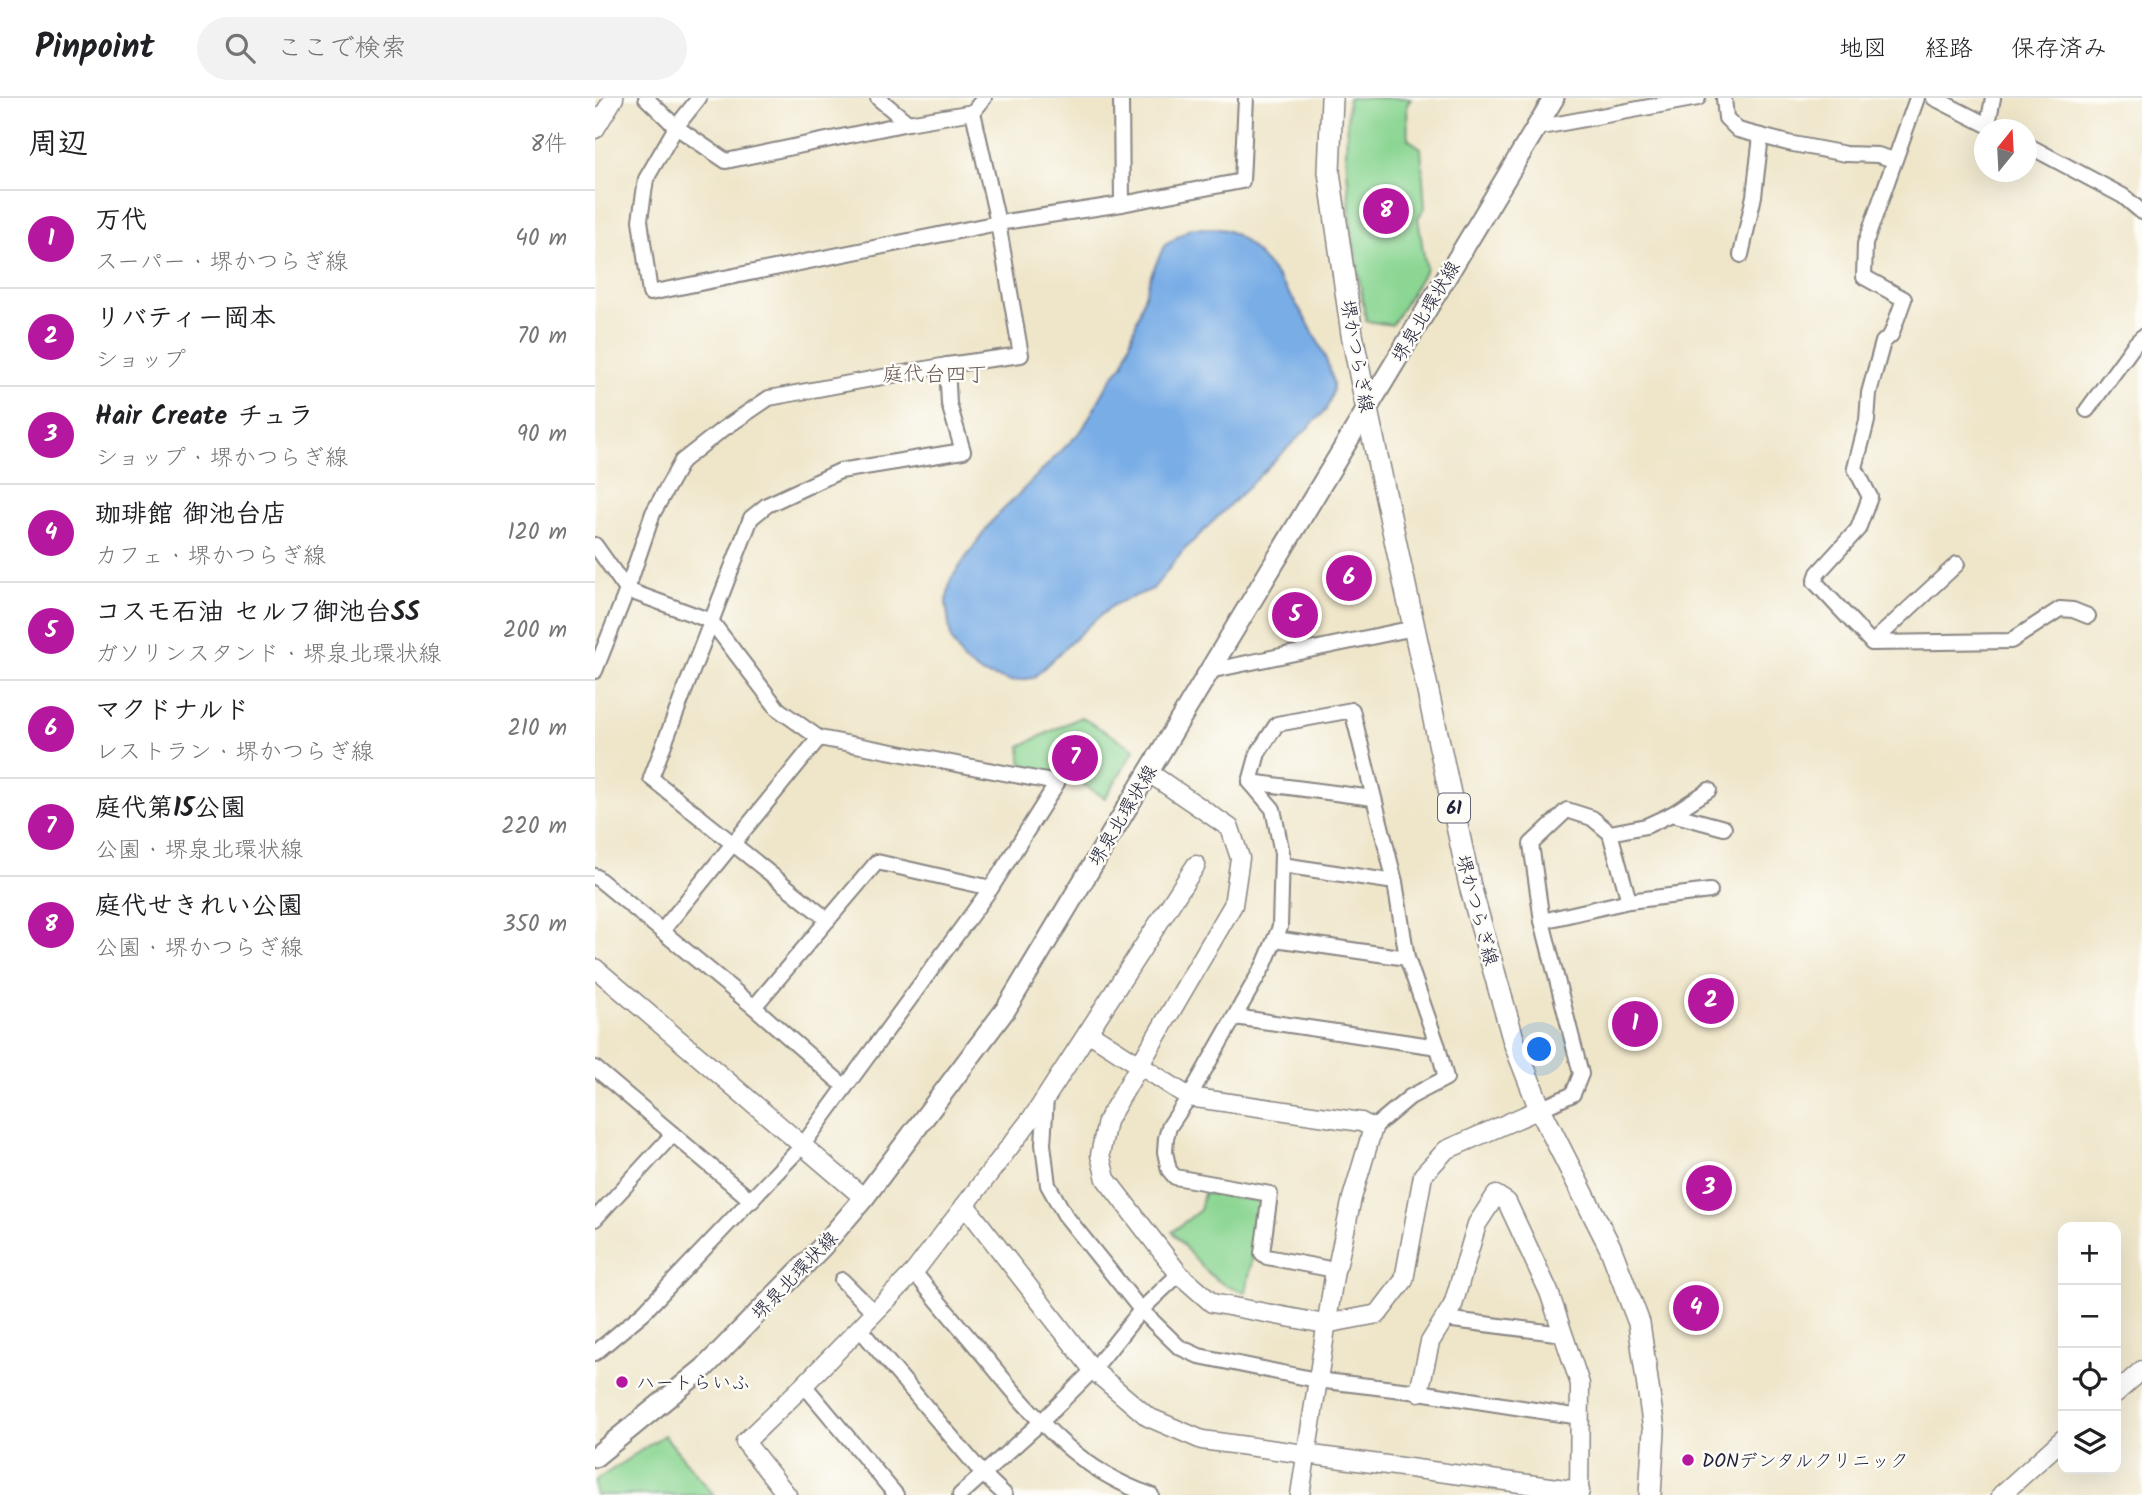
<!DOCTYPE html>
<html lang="ja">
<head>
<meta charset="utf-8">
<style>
	body { margin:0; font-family:Kalam,"Klee One",sans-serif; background:#f2f2f2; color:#202124 }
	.controls { position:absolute; right:21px; bottom:21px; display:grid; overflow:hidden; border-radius:14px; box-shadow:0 7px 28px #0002 }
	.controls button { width:63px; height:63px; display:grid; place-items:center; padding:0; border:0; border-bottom:2px solid #e0e0e0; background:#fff; color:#202124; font:35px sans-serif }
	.compass { position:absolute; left:1379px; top:21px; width:63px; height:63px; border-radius:50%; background:#fff; box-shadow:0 7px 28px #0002; rotate:18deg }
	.you { position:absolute; left:945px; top:952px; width:24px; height:24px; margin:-18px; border:5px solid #fff; border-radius:50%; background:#1a73e8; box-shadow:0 0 0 10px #1a73e833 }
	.badge { display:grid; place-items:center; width:46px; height:46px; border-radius:50%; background:#b5179e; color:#fff; font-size:23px; font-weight:700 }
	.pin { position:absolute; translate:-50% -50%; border:4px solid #fff; box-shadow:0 2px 7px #0006 }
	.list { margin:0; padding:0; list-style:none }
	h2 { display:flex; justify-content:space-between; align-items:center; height:91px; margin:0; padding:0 28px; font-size:30px }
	h2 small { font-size:23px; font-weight:400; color:#757577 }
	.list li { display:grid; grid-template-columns:46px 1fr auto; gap:21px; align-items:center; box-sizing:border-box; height:98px; padding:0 28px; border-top:2px solid #e0e0e0 }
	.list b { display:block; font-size:26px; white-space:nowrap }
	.list p { margin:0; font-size:23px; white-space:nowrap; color:#757577 }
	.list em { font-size:23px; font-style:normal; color:#757577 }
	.icon { flex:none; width:38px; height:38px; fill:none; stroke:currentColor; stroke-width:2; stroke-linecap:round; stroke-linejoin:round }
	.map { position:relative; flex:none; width:1547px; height:1397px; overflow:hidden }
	header { display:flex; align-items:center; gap:42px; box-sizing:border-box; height:98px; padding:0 35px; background:#fff; border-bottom:2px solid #e0e0e0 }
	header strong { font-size:33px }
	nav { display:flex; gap:38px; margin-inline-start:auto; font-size:24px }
	.search { width:490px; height:63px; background:#f2f2f2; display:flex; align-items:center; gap:18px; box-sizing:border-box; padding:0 24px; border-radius:38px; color:#757577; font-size:26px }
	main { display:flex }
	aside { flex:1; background:#fff }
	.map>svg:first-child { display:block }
</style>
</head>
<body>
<header>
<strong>Pinpoint</strong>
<div class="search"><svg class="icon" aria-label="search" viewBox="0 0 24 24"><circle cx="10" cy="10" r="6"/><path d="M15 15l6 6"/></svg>ここで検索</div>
<nav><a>地図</a><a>経路</a><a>保存済み</a></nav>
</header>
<main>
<aside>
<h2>周辺<small>8件</small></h2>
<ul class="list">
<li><span class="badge">1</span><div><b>万代</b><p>スーパー · 堺かつらぎ線</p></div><em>40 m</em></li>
<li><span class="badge">2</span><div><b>リバティー岡本</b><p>ショップ</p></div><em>70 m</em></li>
<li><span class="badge">3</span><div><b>Hair Create チュラ</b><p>ショップ · 堺かつらぎ線</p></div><em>90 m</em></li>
<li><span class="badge">4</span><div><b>珈琲館 御池台店</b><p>カフェ · 堺かつらぎ線</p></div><em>120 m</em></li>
<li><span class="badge">5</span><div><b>コスモ石油 セルフ御池台SS</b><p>ガソリンスタンド · 堺泉北環状線</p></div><em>200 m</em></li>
<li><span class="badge">6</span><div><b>マクドナルド</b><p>レストラン · 堺かつらぎ線</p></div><em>210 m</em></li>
<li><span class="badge">7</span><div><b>庭代第15公園</b><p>公園 · 堺泉北環状線</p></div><em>220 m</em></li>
<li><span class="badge">8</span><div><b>庭代せきれい公園</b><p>公園 · 堺かつらぎ線</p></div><em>350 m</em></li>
</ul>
</aside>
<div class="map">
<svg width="1547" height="1397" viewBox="0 0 1547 1397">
	<rect width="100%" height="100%" fill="#fdfcf7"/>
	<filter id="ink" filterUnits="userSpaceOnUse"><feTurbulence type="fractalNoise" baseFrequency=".0143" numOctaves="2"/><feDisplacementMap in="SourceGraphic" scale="14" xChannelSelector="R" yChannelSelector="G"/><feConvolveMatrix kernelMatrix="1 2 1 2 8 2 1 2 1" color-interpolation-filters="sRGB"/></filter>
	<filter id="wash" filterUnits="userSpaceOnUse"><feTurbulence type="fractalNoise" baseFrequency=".00686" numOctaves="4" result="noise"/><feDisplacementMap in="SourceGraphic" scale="28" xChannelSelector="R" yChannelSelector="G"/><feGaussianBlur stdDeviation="1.57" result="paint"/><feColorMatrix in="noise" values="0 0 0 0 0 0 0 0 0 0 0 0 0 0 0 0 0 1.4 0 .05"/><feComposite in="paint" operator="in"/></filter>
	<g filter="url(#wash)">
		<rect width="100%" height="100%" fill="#efe6ca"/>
		<g fill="#8bd693" stroke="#567c67" stroke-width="2">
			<polygon points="753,0 816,0 812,7 813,41 826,50 830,110 823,120 831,171 797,227 771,223 756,129 751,55"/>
			<polygon points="486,619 540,651 510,700 475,678 427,668 425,648"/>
			<path d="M609,1095L662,1103L667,1110L651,1194C617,1189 599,1159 577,1134L605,1112Z"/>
			<polygon points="69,1337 119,1397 0,1397 0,1383"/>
		</g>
		<path fill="#79ade6" stroke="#4e6890" stroke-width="2" d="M596,130C607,131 623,129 633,133C670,148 734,248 738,286C739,295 734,304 731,312L589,452L558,491L518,507L493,528L438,580L416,583L388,576L369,563L356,541L351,504L356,481L396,424L487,332L517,279L528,267L556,177L569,148Z"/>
	</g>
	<g filter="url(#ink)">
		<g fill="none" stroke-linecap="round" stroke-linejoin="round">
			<g stroke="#888482" stroke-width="18">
				<g id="minor">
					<polyline points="51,0 81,29 131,63 313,25 378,14 389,0"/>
					<polyline points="104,0 81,29 51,81 45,122 55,195 403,125 527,106 647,83 651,0"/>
					<polyline points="283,0 313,25"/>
					<polyline points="526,0 527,106"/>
					<polyline points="1129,0 1131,20 1143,32 1193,45 1251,56 1283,57 1299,62"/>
					<polyline points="1322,0 1270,146 1269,179 1309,201 1296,237 1288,244 1274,295 1272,323 1260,370 1275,399 1263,431 1223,475 1220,484 1277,545 1362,466"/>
					<polyline points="1339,0 1402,32"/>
					<polyline points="1393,26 1398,0"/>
					<polyline points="941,30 1103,0"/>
					<polyline points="1432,47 1528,98 1547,114"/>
					<polyline points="1146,157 1159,98 1166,38"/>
					<polyline points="1492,312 1540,246 1547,239"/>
					<polyline points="0,447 32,492 116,523 183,611 224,640 462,685 396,790 207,1048 49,1214 0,1255"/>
					<polyline points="1277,545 1416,543 1465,511 1478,512 1493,518"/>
					<polyline points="0,573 32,492 58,415 87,363 124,334 174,300 352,267 426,257 403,125 378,14"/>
					<polyline points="614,573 819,530"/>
					<polyline points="655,684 778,700"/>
					<polyline points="1077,716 1129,730"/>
					<polyline points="1015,735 1051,728 1077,716 1114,692"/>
					<polyline points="687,767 800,784"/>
					<polyline points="0,778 159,909 250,989"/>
					<polyline points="233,822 56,680 156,420 172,407 245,373 368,353 354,306 352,267"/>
					<polyline points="947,823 1034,803 1115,793"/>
					<polyline points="67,833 224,640"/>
					<polyline points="680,841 812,860"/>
					<polyline points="159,909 282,764 396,790"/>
					<polyline points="640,919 843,949"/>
					<polyline points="0,970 157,1103"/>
					<polyline points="451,1000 448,1046 453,1087 470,1117 546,1212 584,1249 604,1258 722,1282 824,1294 985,1319"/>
					<polyline points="945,1011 978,996 986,976 947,823 936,746 972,712 997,720 1015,735 1034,803"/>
					<polyline points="0,1121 78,1036"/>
					<polyline points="740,1172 672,1159 667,1155 675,1096 580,1079 574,1072 570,1054 571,1040 574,1029 594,999 669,867 685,829 687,755 678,711 655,684 663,655 682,626 757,612 800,784 812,860 843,949 851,980 815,999 778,1030"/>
					<path d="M319,1174C344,1205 370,1235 395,1265C442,1322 484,1373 556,1397"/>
					<polyline points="247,1182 279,1214"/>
					<polyline points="850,1221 968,1236"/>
					<polyline points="264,1230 388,1376 410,1397"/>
					<polyline points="209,1287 301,1397"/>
					<polyline points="365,1397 445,1325 498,1272 546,1212 584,1176"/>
				</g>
			</g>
			<g stroke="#888482" stroke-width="21">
				<g id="tertiary">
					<polyline points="0,31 19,0"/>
					<polyline points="553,674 635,730 645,760 638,807 512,1023 505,1057 511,1081 584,1176 617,1205 730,1226 783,1216 809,1182 828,1077 851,1052 945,1011"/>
					<polyline points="0,870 269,1100"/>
					<polyline points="493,934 594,999 766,1024 778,1030 757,1100 743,1165 740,1172 705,1397"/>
					<polyline points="370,1107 498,1272 553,1319 607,1342 985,1393"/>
					<polyline points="824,1294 835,1244 858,1207 882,1126 901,1097 912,1104 954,1194 985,1286 984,1397"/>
					<polyline points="1521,1295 1547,1272"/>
					<polyline points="192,1397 150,1344 209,1287 319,1174 442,1013 601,767"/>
					<polyline points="1406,1397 1468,1341"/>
				</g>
			</g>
			<g stroke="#888482" stroke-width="23">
				<polyline id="secondary" points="0,1359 109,1270 227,1149 269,1100 411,911 959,0"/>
			</g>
			<g stroke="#888482" stroke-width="24">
				<polyline id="primary" points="737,0 734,74 757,236 772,312 875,788 919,944 945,1011 1015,1149 1044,1225 1059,1332 1055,1397"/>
			</g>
			<use href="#minor" stroke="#fff" stroke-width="14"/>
			<use href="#tertiary" stroke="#fff" stroke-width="18"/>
			<use href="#secondary" stroke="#fff" stroke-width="19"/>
			<use href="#primary" stroke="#fff" stroke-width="21"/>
		</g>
	</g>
	<g fill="#b5179e" stroke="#fdfcf7" stroke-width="2.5">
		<circle cx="27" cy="1284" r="7"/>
		<circle cx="1093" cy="1362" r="7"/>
	</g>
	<g text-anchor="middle" stroke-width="5" stroke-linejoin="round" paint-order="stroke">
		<rect fill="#fdfcf7" stroke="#646373" stroke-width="2" x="843" y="695.5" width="32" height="29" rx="5"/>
		<g font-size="18" font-weight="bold" fill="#22223b">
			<text x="859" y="716">61</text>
		</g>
		<g font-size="19" fill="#22223b" stroke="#fdfcf7">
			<text transform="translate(830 213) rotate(-59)" y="7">堺泉北環状線</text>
			<text transform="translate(763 258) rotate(80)" y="7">堺かつらぎ線</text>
			<text transform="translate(527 717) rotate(-59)" y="7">堺泉北環状線</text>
			<text transform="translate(883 812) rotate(75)" y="7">堺かつらぎ線</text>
			<text transform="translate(199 1177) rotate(-46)" y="7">堺泉北環状線</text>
		</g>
		<g font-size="19" fill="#22223b" stroke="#fdfcf7" text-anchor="start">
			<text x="41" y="1291">ハートらいふ</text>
			<text x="1107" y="1369">DONデンタルクリニック</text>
		</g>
		<g font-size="21" fill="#665653" stroke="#fdfcf7">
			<text x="340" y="283">庭代台四丁</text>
		</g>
	</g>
</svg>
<div class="controls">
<button>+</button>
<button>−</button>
<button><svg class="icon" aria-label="locate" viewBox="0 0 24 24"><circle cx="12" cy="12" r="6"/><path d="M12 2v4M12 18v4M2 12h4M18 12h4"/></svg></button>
<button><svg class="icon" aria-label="layers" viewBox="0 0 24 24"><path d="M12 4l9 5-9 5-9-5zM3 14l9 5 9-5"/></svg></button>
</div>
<svg class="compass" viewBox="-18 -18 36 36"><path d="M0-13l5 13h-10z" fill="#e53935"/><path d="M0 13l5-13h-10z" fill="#757577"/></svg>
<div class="you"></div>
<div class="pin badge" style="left:1040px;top:926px">1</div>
<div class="pin badge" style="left:1116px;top:903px">2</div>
<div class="pin badge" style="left:1114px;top:1090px">3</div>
<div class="pin badge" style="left:1101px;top:1210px">4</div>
<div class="pin badge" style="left:700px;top:517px">5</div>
<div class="pin badge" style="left:754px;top:480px">6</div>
<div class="pin badge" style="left:480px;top:660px">7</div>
<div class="pin badge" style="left:791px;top:113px">8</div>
</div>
</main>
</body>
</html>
